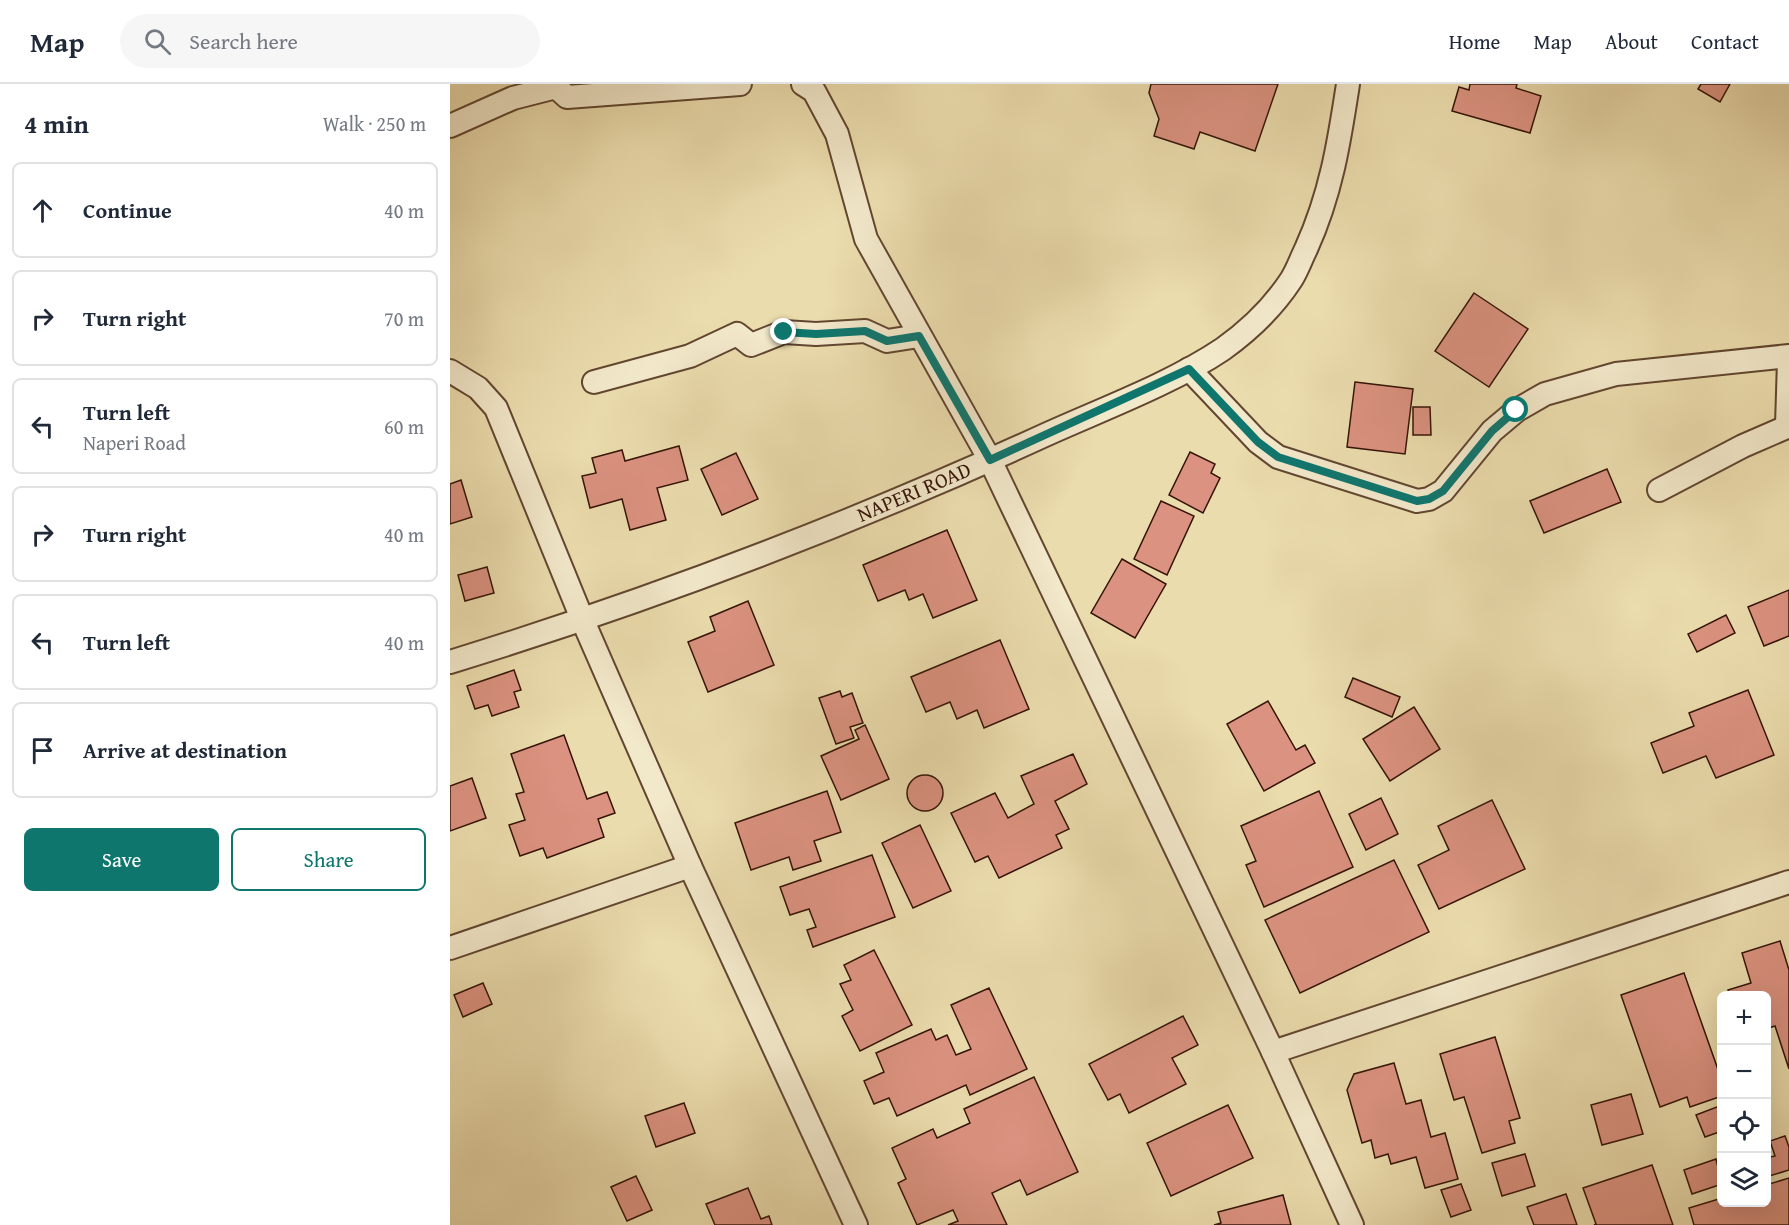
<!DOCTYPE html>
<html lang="en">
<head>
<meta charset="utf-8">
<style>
	body { margin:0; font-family:"Gentium Book Plus",serif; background:#f6f6f7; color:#1f2937 }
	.controls { position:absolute; right:18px; bottom:18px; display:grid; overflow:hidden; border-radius:9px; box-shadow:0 6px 24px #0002 }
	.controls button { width:54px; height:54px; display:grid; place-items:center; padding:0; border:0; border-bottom:2px solid #e0e1e3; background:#fff; color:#1f2937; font:30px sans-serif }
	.stop { position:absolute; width:18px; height:18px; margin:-14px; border:4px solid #0f766e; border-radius:50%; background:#fff }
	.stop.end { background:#0f766e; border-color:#fff; box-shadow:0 2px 6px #0008 }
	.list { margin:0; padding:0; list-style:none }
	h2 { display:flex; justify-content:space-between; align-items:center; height:78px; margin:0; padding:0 24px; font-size:26px }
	h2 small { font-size:20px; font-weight:400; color:#747a83 }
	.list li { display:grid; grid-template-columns:39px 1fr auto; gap:18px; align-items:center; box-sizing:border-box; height:96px; margin:0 12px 12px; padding:0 12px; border:2px solid #e0e1e3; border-radius:9px }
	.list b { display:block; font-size:22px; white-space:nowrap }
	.list p { margin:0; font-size:20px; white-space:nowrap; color:#747a83 }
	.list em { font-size:20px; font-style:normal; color:#747a83 }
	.actions { display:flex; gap:12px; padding:18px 24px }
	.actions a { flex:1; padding:14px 0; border:2px solid #0f766e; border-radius:9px; text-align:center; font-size:21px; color:#0f766e }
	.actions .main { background:#0f766e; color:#fff }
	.icon { flex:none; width:33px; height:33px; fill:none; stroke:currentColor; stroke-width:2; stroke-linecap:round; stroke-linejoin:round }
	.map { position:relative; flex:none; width:1339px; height:1141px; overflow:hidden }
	header { display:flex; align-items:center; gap:36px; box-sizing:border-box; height:84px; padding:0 30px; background:#fff; border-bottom:2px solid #e0e1e3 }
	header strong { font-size:28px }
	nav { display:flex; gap:33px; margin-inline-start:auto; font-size:21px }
	.search { width:420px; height:54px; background:#f6f6f7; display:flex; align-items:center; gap:15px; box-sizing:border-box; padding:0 21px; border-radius:33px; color:#747a83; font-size:22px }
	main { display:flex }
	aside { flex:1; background:#fff }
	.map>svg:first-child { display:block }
</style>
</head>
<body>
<header>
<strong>Map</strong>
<div class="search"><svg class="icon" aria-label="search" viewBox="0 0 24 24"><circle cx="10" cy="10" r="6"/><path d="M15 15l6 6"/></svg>Search here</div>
<nav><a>Home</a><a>Map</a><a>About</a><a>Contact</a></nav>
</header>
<main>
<aside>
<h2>4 min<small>Walk · 250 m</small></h2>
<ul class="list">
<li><svg class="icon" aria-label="ahead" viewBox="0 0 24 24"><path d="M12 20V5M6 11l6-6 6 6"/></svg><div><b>Continue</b></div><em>40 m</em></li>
<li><svg class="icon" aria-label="right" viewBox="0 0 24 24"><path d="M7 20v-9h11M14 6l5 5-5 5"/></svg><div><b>Turn right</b></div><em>70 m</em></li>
<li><svg class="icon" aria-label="left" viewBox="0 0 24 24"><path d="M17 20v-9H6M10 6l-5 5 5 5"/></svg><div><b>Turn left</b><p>Naperi Road</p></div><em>60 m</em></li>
<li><svg class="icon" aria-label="right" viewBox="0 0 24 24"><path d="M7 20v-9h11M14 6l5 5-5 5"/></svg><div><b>Turn right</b></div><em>40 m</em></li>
<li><svg class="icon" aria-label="left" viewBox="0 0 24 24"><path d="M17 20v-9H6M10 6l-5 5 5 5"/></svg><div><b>Turn left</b></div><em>40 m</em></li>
<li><svg class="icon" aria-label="arrive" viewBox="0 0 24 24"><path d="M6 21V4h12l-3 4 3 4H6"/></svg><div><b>Arrive at destination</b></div></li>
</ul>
<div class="actions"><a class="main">Save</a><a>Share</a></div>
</aside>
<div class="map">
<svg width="1339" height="1141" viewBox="0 0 1339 1141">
	<rect width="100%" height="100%" fill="#ebdcad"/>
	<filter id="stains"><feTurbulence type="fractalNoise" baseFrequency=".00333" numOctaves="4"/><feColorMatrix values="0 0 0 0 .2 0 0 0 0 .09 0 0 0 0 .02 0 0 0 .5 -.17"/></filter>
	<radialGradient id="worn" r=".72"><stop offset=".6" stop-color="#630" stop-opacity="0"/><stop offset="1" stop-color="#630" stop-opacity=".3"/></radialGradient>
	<g fill="#db9280" stroke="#351407" stroke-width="1.5">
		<polygon points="701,0 828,0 805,67 750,48 744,65 704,52 709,35 699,9"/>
		<polygon points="1020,0 1067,0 1066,4 1091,12 1080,49 1002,27 1009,3 1019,6"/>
		<polygon points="1251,0 1280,0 1270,18 1248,5"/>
		<polygon points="1024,209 1078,245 1039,303 985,267"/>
		<polygon points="905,298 963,305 955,370 897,363"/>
		<polygon points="963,323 980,323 981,351 963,351"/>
		<polygon points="229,362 238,396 207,404 216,436 180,446 172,415 140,424 132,392 146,389 142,374 172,366 175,377"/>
		<polygon points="740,368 765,380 761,389 770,394 753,429 719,411"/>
		<polygon points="286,369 308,415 272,431 251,385"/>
		<polygon points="1157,385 1171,418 1094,449 1080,417"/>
		<polygon points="11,396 22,433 0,440 0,400"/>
		<polygon points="711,417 744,432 717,491 684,475"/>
		<polygon points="497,446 527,516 483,534 473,510 459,516 455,506 428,517 413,481"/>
		<polygon points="672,475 716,500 685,554 641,529"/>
		<polygon points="37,483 44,509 15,517 8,491"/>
		<polygon points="1339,506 1339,552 1314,562 1298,523"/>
		<polygon points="298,517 324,581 258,608 238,558 265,547 260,533"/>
		<polygon points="1276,531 1285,549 1247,568 1238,550"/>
		<polygon points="550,556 579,625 534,644 527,626 507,635 500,618 476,628 461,593"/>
		<polygon points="64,586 71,606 64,608 69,623 42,632 38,621 25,625 17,602"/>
		<polygon points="903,594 950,613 942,633 895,613"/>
		<polygon points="1298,606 1324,671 1266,694 1256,672 1213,689 1201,659 1244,642 1239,629"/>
		<polygon points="390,607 392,613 402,609 413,639 400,643 404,654 386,660 369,614"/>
		<polygon points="818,617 846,666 855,661 865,679 814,707 777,640"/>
		<polygon points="964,623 990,665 940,697 913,655"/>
		<polygon points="415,641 439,695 391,716 371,672 409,655 405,646"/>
		<polygon points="114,651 137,715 157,708 165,729 148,735 154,753 97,774 93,764 70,772 59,741 75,736 66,710 74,708 61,670"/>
		<polygon points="623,670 637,700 605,717 619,745 606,751 612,764 549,794 538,772 525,778 501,729 545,709 558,734 584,720 571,692"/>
		<circle cx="475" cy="709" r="18"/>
		<polygon points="22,694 36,734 0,747 0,702"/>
		<polygon points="377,707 391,748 364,757 371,777 343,786 339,773 301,786 285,739"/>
		<polygon points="869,707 903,783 814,823 796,781 806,777 791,742"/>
		<polygon points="931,714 948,750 916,766 899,730"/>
		<polygon points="1042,716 1075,785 989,825 968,781 999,766 988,742"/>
		<polygon points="470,741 501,807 463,824 432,759"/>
		<polygon points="422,771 445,833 363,863 357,846 366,843 359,825 340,831 330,803"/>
		<polygon points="944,776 979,848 850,909 815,836"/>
		<polygon points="1330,857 1339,886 1339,985 1325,942 1316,945 1316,912 1280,912 1278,906 1301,899 1292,869"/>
		<polygon points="424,866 462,941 410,967 392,932 403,926 390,900 401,896 394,881"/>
		<polygon points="1234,889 1272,997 1272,1012 1240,1023 1237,1013 1210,1023 1171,911"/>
		<polygon points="33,899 42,920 13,933 4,911"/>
		<polygon points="539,904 577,985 520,1011 516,1001 447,1032 439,1014 424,1020 414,997 434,988 426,969 481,945 486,956 497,951 506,971 521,965 501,921"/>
		<polygon points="733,932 748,961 722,974 736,1000 679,1029 670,1010 658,1016 639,980"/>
		<polygon points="1045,953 1070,1034 1059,1037 1065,1059 1032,1069 1014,1013 1004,1016 990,970"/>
		<polygon points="944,979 956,1020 971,1016 981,1053 995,1049 1008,1095 975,1104 966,1073 941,1080 938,1070 925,1074 921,1056 912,1059 897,1006 904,990"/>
		<polygon points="584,993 628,1088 577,1111 570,1096 542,1109 557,1141 498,1141 508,1137 503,1126 467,1141 448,1099 456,1095 442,1064 483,1045 487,1054 520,1039 514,1025"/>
		<polygon points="1181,1010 1193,1050 1152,1061 1141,1021"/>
		<polygon points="234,1019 245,1049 206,1063 195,1032"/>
		<polygon points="778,1021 803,1074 721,1112 697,1059"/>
		<polygon points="1272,1021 1272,1047 1255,1053 1246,1031"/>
		<polygon points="1335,1052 1339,1063 1339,1086 1316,1093 1316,1074 1325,1072 1320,1057"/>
		<polygon points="1075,1070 1085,1102 1052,1112 1042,1079"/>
		<polygon points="1266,1075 1272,1100 1242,1110 1234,1086"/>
		<polygon points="1202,1081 1223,1141 1144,1141 1146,1140 1133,1104"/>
		<polygon points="186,1092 202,1126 177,1137 161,1103"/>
		<polygon points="1339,1094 1339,1141 1244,1141 1239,1124 1272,1114 1272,1118 1316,1118 1316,1101"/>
		<polygon points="1011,1100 1021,1126 1001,1133 991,1106"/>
		<polygon points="298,1104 311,1135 319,1132 322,1141 265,1141 256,1120"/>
		<polygon points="1116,1110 1127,1141 1084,1141 1077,1123"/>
		<polygon points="833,1111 841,1141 764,1141 771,1139 768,1128"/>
	</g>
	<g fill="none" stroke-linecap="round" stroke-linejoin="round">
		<g stroke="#624630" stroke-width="26">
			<g id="minor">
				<polyline points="353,0 364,7 387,50 416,155 540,376 823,968 902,1141"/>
				<polyline points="0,42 63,14 106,3 117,13 290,0"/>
				<polyline points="739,285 808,358 828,373 967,417 979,415 993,407 1042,347 1067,326 1095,310 1166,290 1339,272"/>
				<polyline points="0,287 28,304 46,324 133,537 240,782 406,1141"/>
				<polyline points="144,298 240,272 287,250 301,261 334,248 366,250 415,247 437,257 469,252"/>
				<polyline points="1337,341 1339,276"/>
				<polyline points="1209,406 1293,362 1339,342"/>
				<path d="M0,578C202,516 401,440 593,352C650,326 721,300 773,265C798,247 824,222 841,196C847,187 851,175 856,165C881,110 889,59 898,0"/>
				<polyline points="0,864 240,782"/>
				<polyline points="823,968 1339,798"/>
			</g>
		</g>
		<use href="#minor" stroke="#f2e8ca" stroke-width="22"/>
	</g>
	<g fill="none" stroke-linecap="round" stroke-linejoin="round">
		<polyline stroke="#0f766e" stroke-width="8" points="334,248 366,250 415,247 437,257 469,252 540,376 739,285 808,358 828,373 967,417 979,415 993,407 1042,347 1066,326"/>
	</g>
	<g text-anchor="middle" stroke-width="4.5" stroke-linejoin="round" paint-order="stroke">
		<g font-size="21" fill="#351407" stroke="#f2e8ca">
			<text transform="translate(464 408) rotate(-23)" y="7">NAPERI ROAD</text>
		</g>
	</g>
	<rect width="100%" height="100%" filter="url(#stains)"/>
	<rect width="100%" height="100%" fill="url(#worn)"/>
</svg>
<div class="controls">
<button>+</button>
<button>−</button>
<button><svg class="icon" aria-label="locate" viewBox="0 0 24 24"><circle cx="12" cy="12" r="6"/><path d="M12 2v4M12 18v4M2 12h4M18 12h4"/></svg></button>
<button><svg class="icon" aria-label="layers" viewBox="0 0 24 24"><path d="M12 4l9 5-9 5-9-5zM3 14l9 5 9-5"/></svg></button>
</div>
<div class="stop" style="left:1066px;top:326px"></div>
<div class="stop end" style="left:334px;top:248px"></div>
</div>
</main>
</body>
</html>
